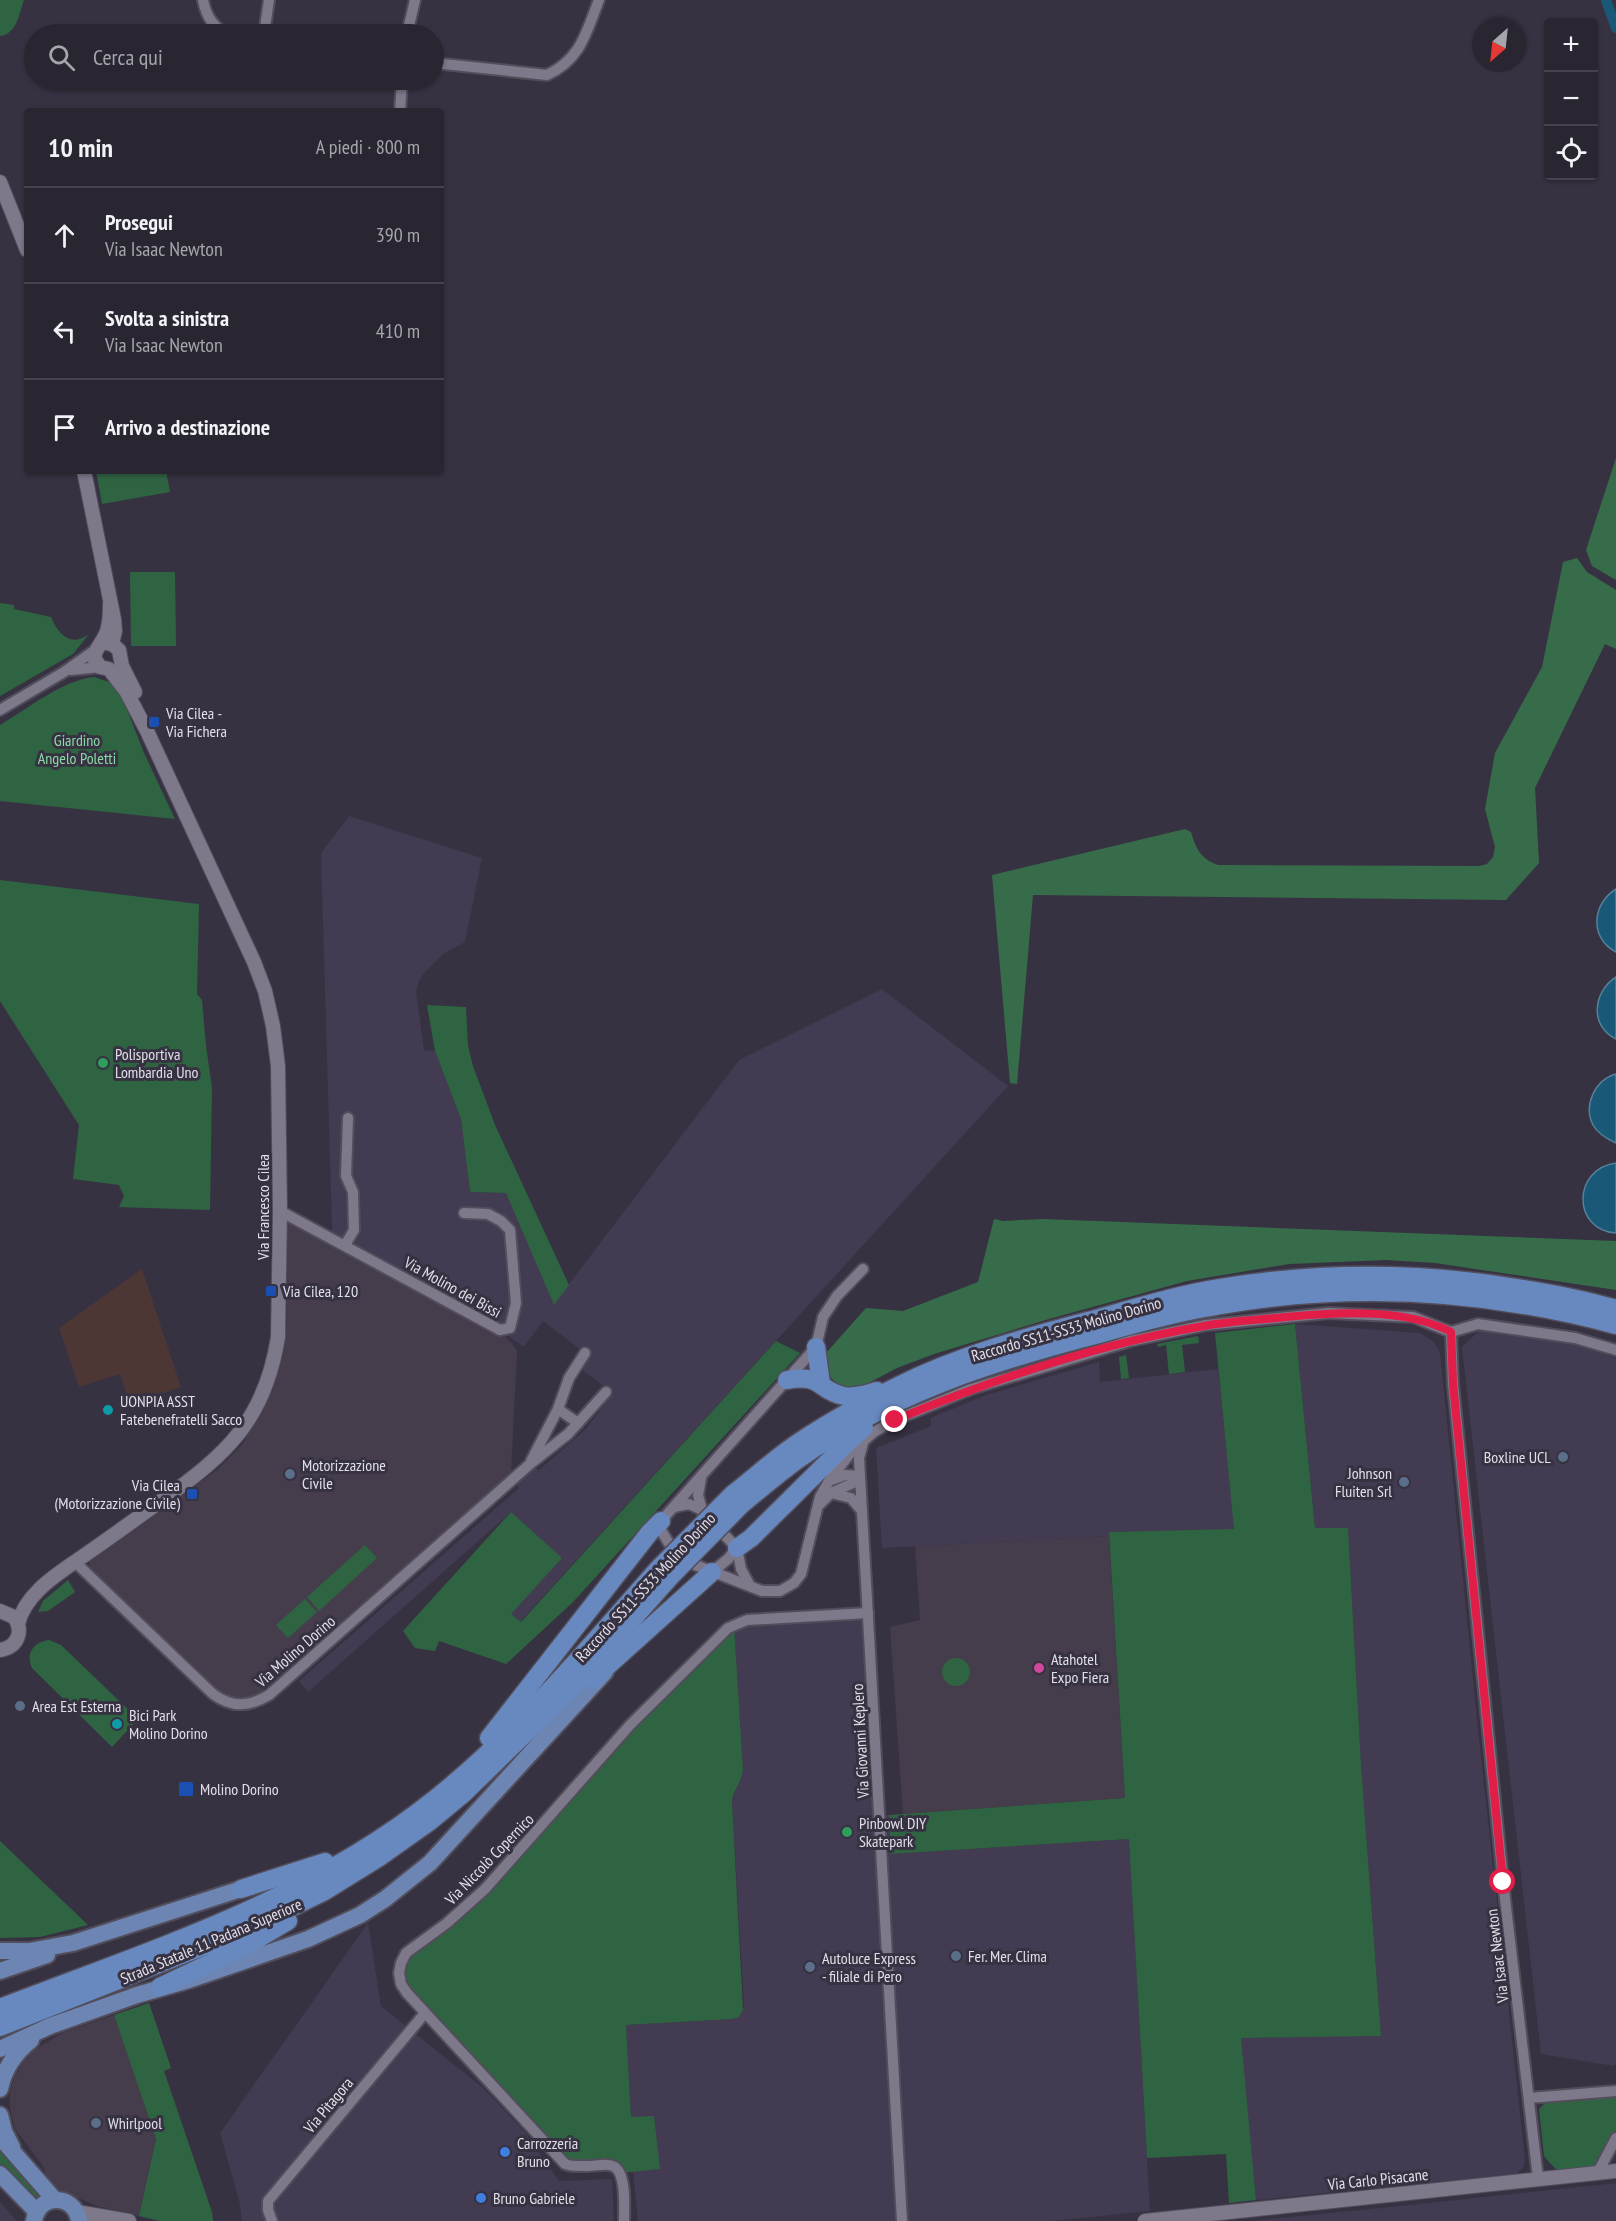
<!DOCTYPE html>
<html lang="it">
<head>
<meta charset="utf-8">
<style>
	body { margin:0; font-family:"PT Sans Narrow",sans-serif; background:#35323e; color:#f1f3f6 }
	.controls { position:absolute; right:18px; top:18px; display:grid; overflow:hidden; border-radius:6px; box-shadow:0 2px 4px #0004 }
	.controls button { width:54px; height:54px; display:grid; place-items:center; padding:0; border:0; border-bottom:2px solid #45434d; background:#292632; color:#f1f3f6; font:30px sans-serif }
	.compass { position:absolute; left:1472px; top:18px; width:54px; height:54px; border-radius:50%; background:#292632; box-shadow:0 2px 4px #0004; rotate:207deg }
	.stop { position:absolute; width:18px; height:18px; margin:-14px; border:4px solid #e11d48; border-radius:50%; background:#fff }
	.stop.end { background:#e11d48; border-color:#fff; box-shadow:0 2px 6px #0008 }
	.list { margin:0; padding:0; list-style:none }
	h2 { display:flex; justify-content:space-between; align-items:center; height:78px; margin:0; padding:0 24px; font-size:26px }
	h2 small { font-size:20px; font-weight:400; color:#a5a5ac }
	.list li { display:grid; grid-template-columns:39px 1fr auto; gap:18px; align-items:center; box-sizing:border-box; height:96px; padding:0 24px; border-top:2px solid #45434d }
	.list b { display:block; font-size:22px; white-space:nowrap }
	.list p { margin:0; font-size:20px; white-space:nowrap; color:#a5a5ac }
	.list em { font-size:20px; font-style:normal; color:#a5a5ac }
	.icon { flex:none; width:33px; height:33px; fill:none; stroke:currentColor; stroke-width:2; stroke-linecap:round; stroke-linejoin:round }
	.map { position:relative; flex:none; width:1616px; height:2221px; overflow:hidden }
	.search { position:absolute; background:#292632; box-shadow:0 2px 4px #0004; left:24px; top:24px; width:420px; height:66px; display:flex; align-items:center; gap:15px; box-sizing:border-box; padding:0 21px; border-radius:33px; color:#a5a5ac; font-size:22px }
	.panel { position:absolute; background:#292632; box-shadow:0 2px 4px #0004; left:24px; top:108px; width:420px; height:366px; border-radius:6px }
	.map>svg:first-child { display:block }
</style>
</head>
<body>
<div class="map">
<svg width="1616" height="2221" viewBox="0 0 1616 2221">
	<rect width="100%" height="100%" fill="#373242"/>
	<g fill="#453c4c">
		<polygon points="287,1215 501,1331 517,1350 511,1474 269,1689 255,1699 229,1700 215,1691 91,1569 89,1562 94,1557 147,1521 217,1470 241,1446 261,1414 273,1389 282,1358 287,1320"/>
		<polygon points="1109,1536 1125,1798 903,1814 890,1627 920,1620 915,1546"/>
		<polygon points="114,2015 156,2139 139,2216 97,2206 55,2188 47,2177 43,2166 15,2129 10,2108 10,2092 15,2076 23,2062 34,2050 64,2032"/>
	</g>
	<g fill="#423b51">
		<polygon points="349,816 482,858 465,942 444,953 423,974 418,983 416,991 424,1050 435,1051 461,1119 470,1192 506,1193 554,1304 739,1060 882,989 1008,1086 520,1622 511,1614 511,1512 308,1692 299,1681 519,1488 517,1484 535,1468 539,1470 586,1429 613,1393 581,1369 590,1357 543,1321 524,1347 500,1330 329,1236 332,1229 321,853"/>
		<polygon points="1295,1324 1420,1333 1434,1342 1440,1353 1480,1748 1525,2159 1523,2168 1516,2174 1256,2200 1240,2038 1381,2035 1361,1764 1348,1529 1315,1528"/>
		<polygon points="1481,1329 1575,1345 1616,1358 1616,2062 1614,2066 1541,2054 1462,1347"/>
		<polygon points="1099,1362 1100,1382 1218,1369 1235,1530 1109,1532 1109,1536 882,1548 876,1448 931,1426 931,1418 983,1396"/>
		<polygon points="868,1613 880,1816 889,1815 890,1854 1129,1839 1150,2211 1052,2221 638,2221 633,2171 659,2169 631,2118 626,2025 732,2019 744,2007 732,1801 743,1769 734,1625"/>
		<polygon points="368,1923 381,2006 483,2088 525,2132 559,2181 612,2179 614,2221 242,2221 240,2204 220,2133"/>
		<polygon points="1616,2183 1616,2221 1251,2221 1381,2208"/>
		<polygon points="0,2202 17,2221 0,2221"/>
	</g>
	<polygon fill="#4c3735" points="142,1269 181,1387 130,1404 120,1374 79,1387 59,1328"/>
	<g fill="#2f6442">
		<path d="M0,0H24C19,14 17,34 0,36Z"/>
		<polygon points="96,471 166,471 170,492 102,504"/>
		<polygon points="130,572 175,572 176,646 131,646"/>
		<path d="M0,603L14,605V609L51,617C58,634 71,648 89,634L73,654L0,696Z"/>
		<path d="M94,677L109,682L121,694L144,753L175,819L0,801V725C27,709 63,680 94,677Z"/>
		<polygon points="0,880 199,904 197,994 202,1000 206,1046 212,1088 210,1210 119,1207 124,1196 119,1185 73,1179 79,1125 0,1001"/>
		<polygon points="427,1005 466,1007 468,1046 473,1066 495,1125 569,1285 554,1305 506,1193 470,1192 461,1119 435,1051"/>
		<polygon points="1295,1324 1315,1528 1348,1528 1361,1764 1381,2036 1241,2038 1256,2200 1229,2203 1226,2154 1147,2158 1129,1839 890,1854 889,1815 1125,1798 1109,1532 1234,1529 1215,1333"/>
		<polygon points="1198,1336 1199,1343 1182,1345 1185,1372 1169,1374 1166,1345 1158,1347 1157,1344"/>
		<polygon points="776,1341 800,1353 573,1602 506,1664 439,1641 435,1651 415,1648 403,1631 511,1512 562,1558 511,1614 521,1622"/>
		<polygon points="1126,1355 1129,1378 1121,1379 1119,1357"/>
		<polygon points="365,1545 377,1558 319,1611 307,1597"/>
		<polygon points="68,1580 75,1592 48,1611 38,1612 43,1601"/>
		<polygon points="305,1599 317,1612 288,1638 276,1625"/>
		<path d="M734,1625L743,1769C742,1781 734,1789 732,1801L743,2010L739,2017L732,2019L626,2025L631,2117L654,2116L660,2169L620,2173L617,2170L573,2166L407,1993L401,1963L464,1909L630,1725Z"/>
		<path d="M49,1640L61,1645L138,1719L112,1747L32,1668C25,1653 34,1642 49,1640Z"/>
		<circle cx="956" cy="1672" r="14"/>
		<polygon points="0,1841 88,1925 40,1937 0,1938"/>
		<polygon points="149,2003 171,2068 164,2071 212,2212 213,2221 160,2221 139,2216 156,2139 114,2015"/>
		<polygon points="1616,2097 1616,2130 1598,2164 1591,2167 1564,2171 1557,2170 1550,2163 1544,2156 1539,2109 1546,2102"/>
		<polygon points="0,2145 16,2163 42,2199 37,2203 0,2165"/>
	</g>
	<g fill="#376c4a">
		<polygon points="1616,458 1616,580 1592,566 1586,550"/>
		<path d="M1577,558L1587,572L1616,590V649L1605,644L1535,788L1539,863L1506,900L1033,895L1017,1084L1010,1083L992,875L1185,829L1191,832C1196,849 1201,859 1218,865L1479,866L1487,864L1493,857L1495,847L1485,809L1495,753L1542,667L1563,562Z"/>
		<polygon points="994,1219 1003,1221 1043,1219 1616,1241 1616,1290 1435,1263 1386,1260 1289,1264 1187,1281 1049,1319 934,1354 897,1368 861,1387 847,1387 839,1385 831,1378 828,1372 826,1353 866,1308 903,1311 978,1282"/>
	</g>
	<g fill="#195877" stroke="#558099" stroke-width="1.5">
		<path d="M1616,889V952C1589,938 1592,904 1616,889Z"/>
		<path d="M1616,977V1039C1589,1026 1593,992 1616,977Z"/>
		<path d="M1616,1074V1143C1607,1139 1598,1134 1593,1125C1583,1105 1595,1080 1616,1074Z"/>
		<path d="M1616,1163V1233C1572,1230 1572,1169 1616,1163Z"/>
	</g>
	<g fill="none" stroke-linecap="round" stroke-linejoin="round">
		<polyline stroke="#195877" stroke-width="10" points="1606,0 1616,28"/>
		<g stroke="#524d5a" stroke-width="14">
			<g id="minor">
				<path d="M203,0C206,16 213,28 228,34"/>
				<polyline points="264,34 269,0"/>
				<polyline points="407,34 415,0"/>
				<path d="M434,63L547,75C581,59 586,33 599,0"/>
				<polyline points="400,111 402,80"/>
				<polyline points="71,670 100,667"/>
				<polyline points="0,710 64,672 95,650"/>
				<polyline points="280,1211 500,1330 510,1328 516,1303 510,1230 501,1221 488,1214 464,1213"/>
				<polyline points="345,1245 354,1230 353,1192 346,1176 348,1118"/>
				<polyline points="863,1269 837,1296 823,1317 816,1347 661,1521 661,1530 668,1542 693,1564 762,1591 780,1591 794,1583 801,1574 820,1497 829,1481 852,1451 874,1432 895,1420 971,1389 1130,1341 1206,1325 1329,1313 1413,1317 1451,1332 1453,1384 1504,1890 1538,2178"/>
				<polyline points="1451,1332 1478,1324 1575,1338 1616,1350"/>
				<polyline points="558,1409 578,1423"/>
				<polyline points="863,1443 859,1458 902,2221"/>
				<polyline points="531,1461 558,1409 569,1378 585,1353"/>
				<polyline points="701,1479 698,1495 702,1510"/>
				<polyline points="831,1480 845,1475 860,1476"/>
				<polyline points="831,1493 851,1498 862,1511"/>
				<polyline points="820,1504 831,1493 860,1480"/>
				<polyline points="674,1507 689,1504 700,1509 737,1548 728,1559 712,1572"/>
				<polyline points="737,1548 741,1569 749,1584"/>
				<path d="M75,1562L213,1694C232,1708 249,1707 269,1695L530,1464L568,1434L606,1392"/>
				<polyline points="1529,2098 1616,2091"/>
				<polyline points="1598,2172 1616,2138"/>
				<polyline points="272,2221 268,2210 268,2201 425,2013"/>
				<path d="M624,2221C624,2208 627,2172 613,2166C606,2163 596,2166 588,2166C580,2166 572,2167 565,2164L407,1993L401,1984L399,1973L401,1963L406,1953L447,1923L485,1889L630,1725L728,1628L747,1620L868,1613"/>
			</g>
		</g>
		<g stroke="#524d5a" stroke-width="16">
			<g id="tertiary">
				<polyline points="0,182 27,250"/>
				<polyline points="84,471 114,619 115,631 112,644"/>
				<polyline points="106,643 112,644 119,650 122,666 135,692"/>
				<path d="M0,1611L14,1617C24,1631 18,1647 0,1650"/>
				<path d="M18,1624C25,1594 56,1575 79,1559C107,1540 134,1520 161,1501C227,1454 265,1420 278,1337L280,1211L278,1066L273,1026L265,991L254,962L147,731L126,691L109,669L100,667L94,658C95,648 104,641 107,631C110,622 110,613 110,604"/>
				<polyline points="77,2212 129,2221"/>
				<polyline points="1145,2221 1616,2171"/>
			</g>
		</g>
		<g stroke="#524d5a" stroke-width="20">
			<g id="primary">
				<polyline points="0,1951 29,1951 73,1943 241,1889"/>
				<polyline points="0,1971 47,1955"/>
				<polyline points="0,2049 50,2026 137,1995 189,1980 308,1939 360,1915 385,1899 430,1863 605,1672"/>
				<path d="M0,2089C4,2068 15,2053 31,2040"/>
				<polyline points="0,2115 4,2131 12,2147"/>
				<polyline points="0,2137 54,2199"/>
				<polyline points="0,2174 37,2212"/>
				<path d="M34,2221C38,2193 75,2193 79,2221"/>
			</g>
		</g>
		<g stroke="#524d5a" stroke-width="21">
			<g id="trunk">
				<polyline points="816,1347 821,1384"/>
				<path d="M787,1380C822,1373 818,1391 844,1396C855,1398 866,1394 877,1391"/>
				<path d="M733,1494C751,1480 769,1464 788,1450C822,1425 860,1405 898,1386C958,1356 1023,1338 1088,1321C1132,1309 1176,1295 1220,1288C1321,1271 1424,1272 1524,1289C1555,1294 1586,1300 1616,1309"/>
				<path d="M742,1504C760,1489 778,1474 797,1460C889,1395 990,1362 1099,1334C1137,1323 1176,1312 1216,1306C1350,1282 1485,1290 1616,1325"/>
				<polyline points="737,1548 751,1538 847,1443 864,1428"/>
				<polyline points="593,1679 712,1572"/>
				<polyline points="489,1738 650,1532 661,1521"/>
				<polyline points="241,1889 325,1862"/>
				<polyline points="160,1987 242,1948 288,1921"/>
				<path d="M0,2008C150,1950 308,1901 435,1799C519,1732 588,1648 659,1568"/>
				<polyline points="0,2027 250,1928 323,1892 381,1856 429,1822 464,1793 569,1691 670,1577"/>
			</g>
		</g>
		<use href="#minor" stroke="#7d788a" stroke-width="10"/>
		<use href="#tertiary" stroke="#7d788a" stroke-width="14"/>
		<use href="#primary" stroke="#6d85b2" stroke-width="16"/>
		<use href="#trunk" stroke="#6889bf" stroke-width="18"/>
		<g stroke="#524d5a" stroke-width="21" stroke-linecap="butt">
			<g id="trunk-bridge">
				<polyline points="659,1568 733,1494"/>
				<polyline points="670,1577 742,1504"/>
			</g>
		</g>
		<use href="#trunk-bridge" stroke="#6889bf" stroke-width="18"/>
	</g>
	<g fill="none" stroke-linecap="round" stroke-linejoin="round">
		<path stroke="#e11d48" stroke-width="8" d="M895,1420C994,1379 1098,1344 1204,1326C1231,1321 1259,1320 1286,1317C1336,1312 1406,1308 1451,1332L1453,1384L1503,1882"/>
	</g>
	<g fill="#1a4fb4" stroke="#373242" stroke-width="2">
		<rect x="148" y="716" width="12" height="12" rx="3"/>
		<rect x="265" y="1285" width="12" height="12" rx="3"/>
		<rect x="186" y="1488" width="12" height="12" rx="3"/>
		<rect x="178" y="1781" width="16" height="16" rx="3"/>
	</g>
	<g fill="#2e9e5b" stroke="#373242" stroke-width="2">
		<circle cx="103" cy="1063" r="6"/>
		<circle cx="847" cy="1832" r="6"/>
	</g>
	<g fill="#0f9aa8" stroke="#373242" stroke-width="2">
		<circle cx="108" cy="1410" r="6"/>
		<circle cx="117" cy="1724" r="6"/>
	</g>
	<g fill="#5c6f8a" stroke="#373242" stroke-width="2">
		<circle cx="1563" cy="1457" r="6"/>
		<circle cx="290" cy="1474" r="6"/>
		<circle cx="1404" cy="1482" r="6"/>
		<circle cx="20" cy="1706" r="6"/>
		<circle cx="956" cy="1956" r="6"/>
		<circle cx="810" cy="1967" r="6"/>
		<circle cx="96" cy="2123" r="6"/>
	</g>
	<circle fill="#d1479c" stroke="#373242" stroke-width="2" cx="1039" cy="1668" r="6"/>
	<g fill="#3f7fe0" stroke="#373242" stroke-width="2">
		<circle cx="505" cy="2152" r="6"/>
		<circle cx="481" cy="2198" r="6"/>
	</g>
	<g text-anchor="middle" stroke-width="6" stroke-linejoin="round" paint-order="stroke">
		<g font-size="16" fill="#e2dfe9" stroke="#373242" text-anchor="start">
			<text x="166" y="719">Via Cilea -<tspan x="166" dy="18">Via Fichera</tspan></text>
			<text x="115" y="1060">Polisportiva<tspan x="115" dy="18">Lombardia Uno</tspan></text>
			<text x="283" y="1297">Via Cilea, 120</text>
			<text x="120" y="1407">UONPIA ASST<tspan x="120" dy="18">Fatebenefratelli Sacco</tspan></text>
			<text x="1551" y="1463" text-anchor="end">Boxline UCL</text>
			<text x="302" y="1471">Motorizzazione<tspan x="302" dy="18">Civile</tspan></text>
			<text x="1392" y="1479" text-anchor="end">Johnson<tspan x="1392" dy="18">Fluiten Srl</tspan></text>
			<text x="180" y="1491" text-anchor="end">Via Cilea<tspan x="180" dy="18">(Motorizzazione Civile)</tspan></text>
			<text x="1051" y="1665">Atahotel<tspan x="1051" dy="18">Expo Fiera</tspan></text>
			<text x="32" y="1712">Area Est Esterna</text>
			<text x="129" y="1721">Bici Park<tspan x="129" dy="18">Molino Dorino</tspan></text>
			<text x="200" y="1795">Molino Dorino</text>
			<text x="859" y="1829">Pinbowl DIY<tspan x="859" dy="18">Skatepark</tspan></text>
			<text x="968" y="1962">Fer. Mer. Clima</text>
			<text x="822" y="1964">Autoluce Express<tspan x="822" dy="18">- filiale di Pero</tspan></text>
			<text x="108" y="2129">Whirlpool</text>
			<text x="517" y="2149">Carrozzeria<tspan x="517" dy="18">Bruno</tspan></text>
			<text x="493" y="2204">Bruno Gabriele</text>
		</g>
		<g font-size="16" fill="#8adba5" stroke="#373242">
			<text x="77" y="746">Giardino<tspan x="77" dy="18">Angelo Poletti</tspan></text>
		</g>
		<g font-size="16" fill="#e2dfe9" stroke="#373242">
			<text transform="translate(263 1207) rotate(-90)" y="6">Via Francesco Cilea</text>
			<text transform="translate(453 1287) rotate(29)" y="6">Via Molino dei Bissi</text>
			<text transform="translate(1066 1329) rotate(-16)" y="6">Raccordo SS11-SS33 Molino Dorino</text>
			<text transform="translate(645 1587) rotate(-47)" y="6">Raccordo SS11-SS33 Molino Dorino</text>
			<text transform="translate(295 1651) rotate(-41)" y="6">Via Molino Dorino</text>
			<text transform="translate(860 1741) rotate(-93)" y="6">Via Giovanni Keplero</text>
			<text transform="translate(489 1859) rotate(-46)" y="6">Via Niccolò Copernico</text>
			<text transform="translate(211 1941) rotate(-23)" y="6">Strada Statale 11 Padana Superiore</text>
			<text transform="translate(1497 1956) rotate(-97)" y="6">Via Isaac Newton</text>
			<text transform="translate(328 2105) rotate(-50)" y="6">Via Pitagora</text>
			<text transform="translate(1378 2179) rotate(-6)" y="6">Via Carlo Pisacane</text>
		</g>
	</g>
</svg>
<div class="controls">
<button>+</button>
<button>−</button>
<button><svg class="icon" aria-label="locate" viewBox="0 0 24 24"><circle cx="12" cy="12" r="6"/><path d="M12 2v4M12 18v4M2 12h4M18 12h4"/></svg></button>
</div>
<svg class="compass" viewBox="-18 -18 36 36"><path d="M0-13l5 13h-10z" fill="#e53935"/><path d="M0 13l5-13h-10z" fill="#a5a5ac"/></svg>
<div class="stop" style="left:1503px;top:1882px"></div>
<div class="stop end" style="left:895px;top:1420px"></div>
<div class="search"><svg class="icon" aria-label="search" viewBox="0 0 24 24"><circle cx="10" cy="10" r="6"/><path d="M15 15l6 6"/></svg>Cerca qui</div>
<section class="panel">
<h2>10 min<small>A piedi · 800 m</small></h2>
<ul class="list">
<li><svg class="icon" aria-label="ahead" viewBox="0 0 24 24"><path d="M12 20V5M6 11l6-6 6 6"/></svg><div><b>Prosegui</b><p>Via Isaac Newton</p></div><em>390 m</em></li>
<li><svg class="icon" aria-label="left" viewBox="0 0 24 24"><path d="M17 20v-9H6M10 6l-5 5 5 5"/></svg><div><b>Svolta a sinistra</b><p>Via Isaac Newton</p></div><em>410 m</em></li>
<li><svg class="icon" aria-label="arrive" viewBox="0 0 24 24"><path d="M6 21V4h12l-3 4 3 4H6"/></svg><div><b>Arrivo a destinazione</b></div></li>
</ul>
</section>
</div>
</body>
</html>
